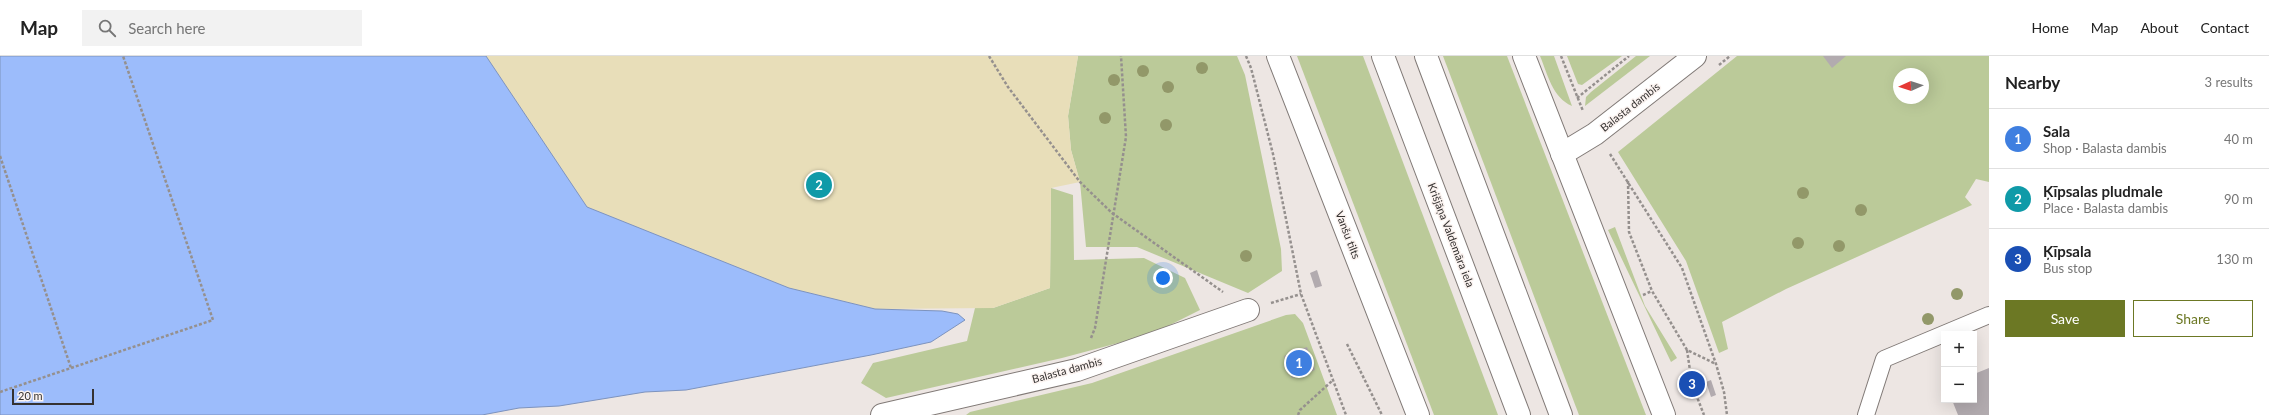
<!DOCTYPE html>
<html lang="en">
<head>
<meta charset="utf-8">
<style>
	body { margin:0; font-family:Lato,sans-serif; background:#f2f2f2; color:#222 }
	.controls { position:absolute; right:12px; bottom:12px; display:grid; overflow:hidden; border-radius:0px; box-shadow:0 4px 16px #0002 }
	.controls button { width:36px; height:36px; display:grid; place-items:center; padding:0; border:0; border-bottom:1px solid #e0e0e0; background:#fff; color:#222; font:20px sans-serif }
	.compass { position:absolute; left:1893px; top:12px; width:36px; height:36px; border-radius:50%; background:#fff; box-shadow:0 4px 16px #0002; rotate:267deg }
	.scale { position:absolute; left:12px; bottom:10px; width:82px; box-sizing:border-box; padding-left:4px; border:2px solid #353231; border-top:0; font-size:11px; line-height:14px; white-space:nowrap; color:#353231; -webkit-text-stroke:3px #fbf3f0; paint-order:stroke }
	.you { position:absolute; left:1163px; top:222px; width:14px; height:14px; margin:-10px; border:3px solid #fff; border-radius:50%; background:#1a73e8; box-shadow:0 0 0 6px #1a73e833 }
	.badge { display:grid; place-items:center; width:26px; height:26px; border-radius:50%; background:#6c7824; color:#fff; font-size:13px; font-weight:700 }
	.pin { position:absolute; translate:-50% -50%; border:2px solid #fff; box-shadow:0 1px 4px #0006 }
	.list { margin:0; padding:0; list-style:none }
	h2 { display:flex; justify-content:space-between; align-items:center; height:52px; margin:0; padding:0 16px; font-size:17px }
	h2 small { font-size:13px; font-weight:400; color:#767676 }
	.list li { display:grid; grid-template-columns:26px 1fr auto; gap:12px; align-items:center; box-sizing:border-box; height:60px; padding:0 16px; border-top:1px solid #e0e0e0 }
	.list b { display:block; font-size:15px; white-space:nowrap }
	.list p { margin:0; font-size:13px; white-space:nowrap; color:#767676 }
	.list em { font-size:13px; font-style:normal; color:#767676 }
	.actions { display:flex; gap:8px; padding:12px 16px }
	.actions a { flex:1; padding:9px 0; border:1px solid #6c7824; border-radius:0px; text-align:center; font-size:14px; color:#6c7824 }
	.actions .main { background:#6c7824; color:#fff }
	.icon { flex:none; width:22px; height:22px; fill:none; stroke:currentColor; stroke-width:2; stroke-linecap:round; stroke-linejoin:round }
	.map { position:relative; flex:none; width:1989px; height:359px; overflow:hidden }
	header { display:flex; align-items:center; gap:24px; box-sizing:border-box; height:56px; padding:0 20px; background:#fff; border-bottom:1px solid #e0e0e0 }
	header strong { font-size:19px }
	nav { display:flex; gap:22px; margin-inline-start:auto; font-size:14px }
	.search { width:280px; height:36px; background:#f2f2f2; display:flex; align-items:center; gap:10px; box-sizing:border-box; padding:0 14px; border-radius:0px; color:#767676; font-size:15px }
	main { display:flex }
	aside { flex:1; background:#fff }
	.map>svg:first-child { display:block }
</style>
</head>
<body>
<header>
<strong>Map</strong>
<div class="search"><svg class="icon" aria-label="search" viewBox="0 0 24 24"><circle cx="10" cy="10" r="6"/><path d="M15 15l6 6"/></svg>Search here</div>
<nav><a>Home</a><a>Map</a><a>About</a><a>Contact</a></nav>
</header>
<main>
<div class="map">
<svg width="1989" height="359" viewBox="0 0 1989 359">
	<rect width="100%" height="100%" fill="#ede6e3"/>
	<g fill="#bbca99" fill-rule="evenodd">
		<polygon points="1078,0 1237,0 1245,19 1281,193 1282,215 1248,237 1137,191 1086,191 1080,126 1071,94 1068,60"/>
		<polygon points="1297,0 1363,0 1498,359 1434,359"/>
		<polygon points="1443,0 1507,0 1646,359 1579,359"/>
		<path d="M1540,0H1554L1572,50C1552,41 1548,19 1540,0Z"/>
		<polygon points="1567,0 1622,0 1582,29 1578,28"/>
		<polygon points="1636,0 1650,0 1585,50 1586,41 1591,36"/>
		<path d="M1737,0H1989V126L1976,123L1965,141L1972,149L1786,233L1722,266L1728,293L1719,297L1686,205L1618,96ZM1899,18H1923V42H1899Z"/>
		<polygon points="1051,132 1073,139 1074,204 1144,202 1185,222 1200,254 1152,278 1062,302 886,342 861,327 873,307 967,285 975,252 993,252 1050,232"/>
		<polygon points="1615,171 1645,250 1677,302 1671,306 1608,174"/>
		<polygon points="1295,258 1303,267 1337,359 966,359 970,356 1092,327 1286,259"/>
	</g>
	<polygon fill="#e8deb9" points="486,0 1078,0 1068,60 1071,94 1080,126 1051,132 1050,232 993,252 875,253 789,232 587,151"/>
	<polygon fill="#9cbcfb" stroke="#7d93be" points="0,0 486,0 587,151 789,232 875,253 942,255 958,258 965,264 931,286 871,299 686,334 645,336 559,350 519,352 482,359 0,359"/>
	<g fill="#b2abaf">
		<polygon points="1823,0 1846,0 1832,12"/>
		<polygon points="1317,214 1322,230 1315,232 1310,217"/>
		<polygon points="1307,291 1315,314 1292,322 1284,300"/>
		<polygon points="1989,312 1989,359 1958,359 1952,344 1974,344 1974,318"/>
		<polygon points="1711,324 1716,339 1711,341 1706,326"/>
	</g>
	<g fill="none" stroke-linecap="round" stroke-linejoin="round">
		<g stroke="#817a77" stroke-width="18">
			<polyline id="lane" points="1866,359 1884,303 1989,259"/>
		</g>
		<g stroke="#817a77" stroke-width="24">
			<polyline id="street" points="882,359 1077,314 1248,254"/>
		</g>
		<g stroke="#817a77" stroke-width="24">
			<g id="secondary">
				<polyline points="1278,0 1418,359"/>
				<polyline points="1524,0 1664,359"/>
				<polyline points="1562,98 1595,78 1695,0"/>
			</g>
		</g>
		<g stroke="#817a77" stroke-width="24">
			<g id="primary">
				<polyline points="1383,0 1519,359"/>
				<polyline points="1426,0 1561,359"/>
			</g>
		</g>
		<g stroke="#95908e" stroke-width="2.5" stroke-dasharray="3 2" stroke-linecap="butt">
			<polyline points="989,0 1008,31 1080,126 1112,157 1223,236"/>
			<polyline points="1246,0 1251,12 1273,98 1301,238 1346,359"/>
			<polyline points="1561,0 1583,55"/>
			<polyline points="1719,9 1730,0"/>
			<polyline points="1577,42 1629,0"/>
			<polyline points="1610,98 1682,212 1716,308 1724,336 1727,359"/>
			<polyline points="0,100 71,312"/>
			<polyline points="1628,125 1629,176 1652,235 1687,294 1716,308"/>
			<polyline points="1643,239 1652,235"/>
			<polyline points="1271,247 1301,238"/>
			<polyline points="1091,282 1095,272 1126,81 1121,0"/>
			<polyline points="1347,288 1382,359"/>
			<polyline points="1687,294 1692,328 1704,359"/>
			<polyline points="0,336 213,264 123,0"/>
			<polyline points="1298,359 1300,354 1332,325"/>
		</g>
		<use href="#lane" stroke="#fff" stroke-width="16"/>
		<use href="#street" stroke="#fff" stroke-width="22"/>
		<use href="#secondary" stroke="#fff" stroke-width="22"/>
		<use href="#primary" stroke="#fff" stroke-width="22"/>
	</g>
	<g fill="#929869">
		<circle cx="1202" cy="12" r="6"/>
		<circle cx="1143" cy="15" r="6"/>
		<circle cx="1114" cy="24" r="6"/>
		<circle cx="1168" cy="31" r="6"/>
		<circle cx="1105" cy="62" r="6"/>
		<circle cx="1166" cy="69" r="6"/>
		<circle cx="1803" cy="137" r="6"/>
		<circle cx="1861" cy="154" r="6"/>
		<circle cx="1798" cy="187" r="6"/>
		<circle cx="1839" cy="190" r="6"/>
		<circle cx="1246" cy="200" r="6"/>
		<circle cx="1957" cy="238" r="6"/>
		<circle cx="1928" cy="263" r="6"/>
	</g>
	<g text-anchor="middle" stroke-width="3" stroke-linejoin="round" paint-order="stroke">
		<g font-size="11" fill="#353231" stroke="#fbf3f0">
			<text transform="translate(1630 51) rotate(-38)" y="4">Balasta dambis</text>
			<text transform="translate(1348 179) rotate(69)" y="4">Vanšu tilts</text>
			<text transform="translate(1451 179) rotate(69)" y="4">Krišjāņa Valdemāra iela</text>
			<text transform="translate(1067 314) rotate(-15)" y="4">Balasta dambis</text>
		</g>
	</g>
</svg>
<div class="controls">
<button>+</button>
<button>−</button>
</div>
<svg class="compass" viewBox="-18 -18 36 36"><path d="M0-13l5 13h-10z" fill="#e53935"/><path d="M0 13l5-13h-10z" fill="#767676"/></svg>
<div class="scale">20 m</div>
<div class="you"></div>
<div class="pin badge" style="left:1299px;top:307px;background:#3f7fe0">1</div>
<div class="pin badge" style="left:819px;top:129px;background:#0f9aa8">2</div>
<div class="pin badge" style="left:1692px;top:328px;background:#1a4fb4">3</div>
</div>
<aside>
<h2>Nearby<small>3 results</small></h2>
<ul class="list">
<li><span class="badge" style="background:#3f7fe0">1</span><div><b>Sala</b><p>Shop · Balasta dambis</p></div><em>40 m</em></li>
<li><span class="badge" style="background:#0f9aa8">2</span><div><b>Ķīpsalas pludmale</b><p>Place · Balasta dambis</p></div><em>90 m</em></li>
<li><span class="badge" style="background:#1a4fb4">3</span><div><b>Ķīpsala</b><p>Bus stop</p></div><em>130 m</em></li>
</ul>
<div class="actions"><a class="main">Save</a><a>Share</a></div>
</aside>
</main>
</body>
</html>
